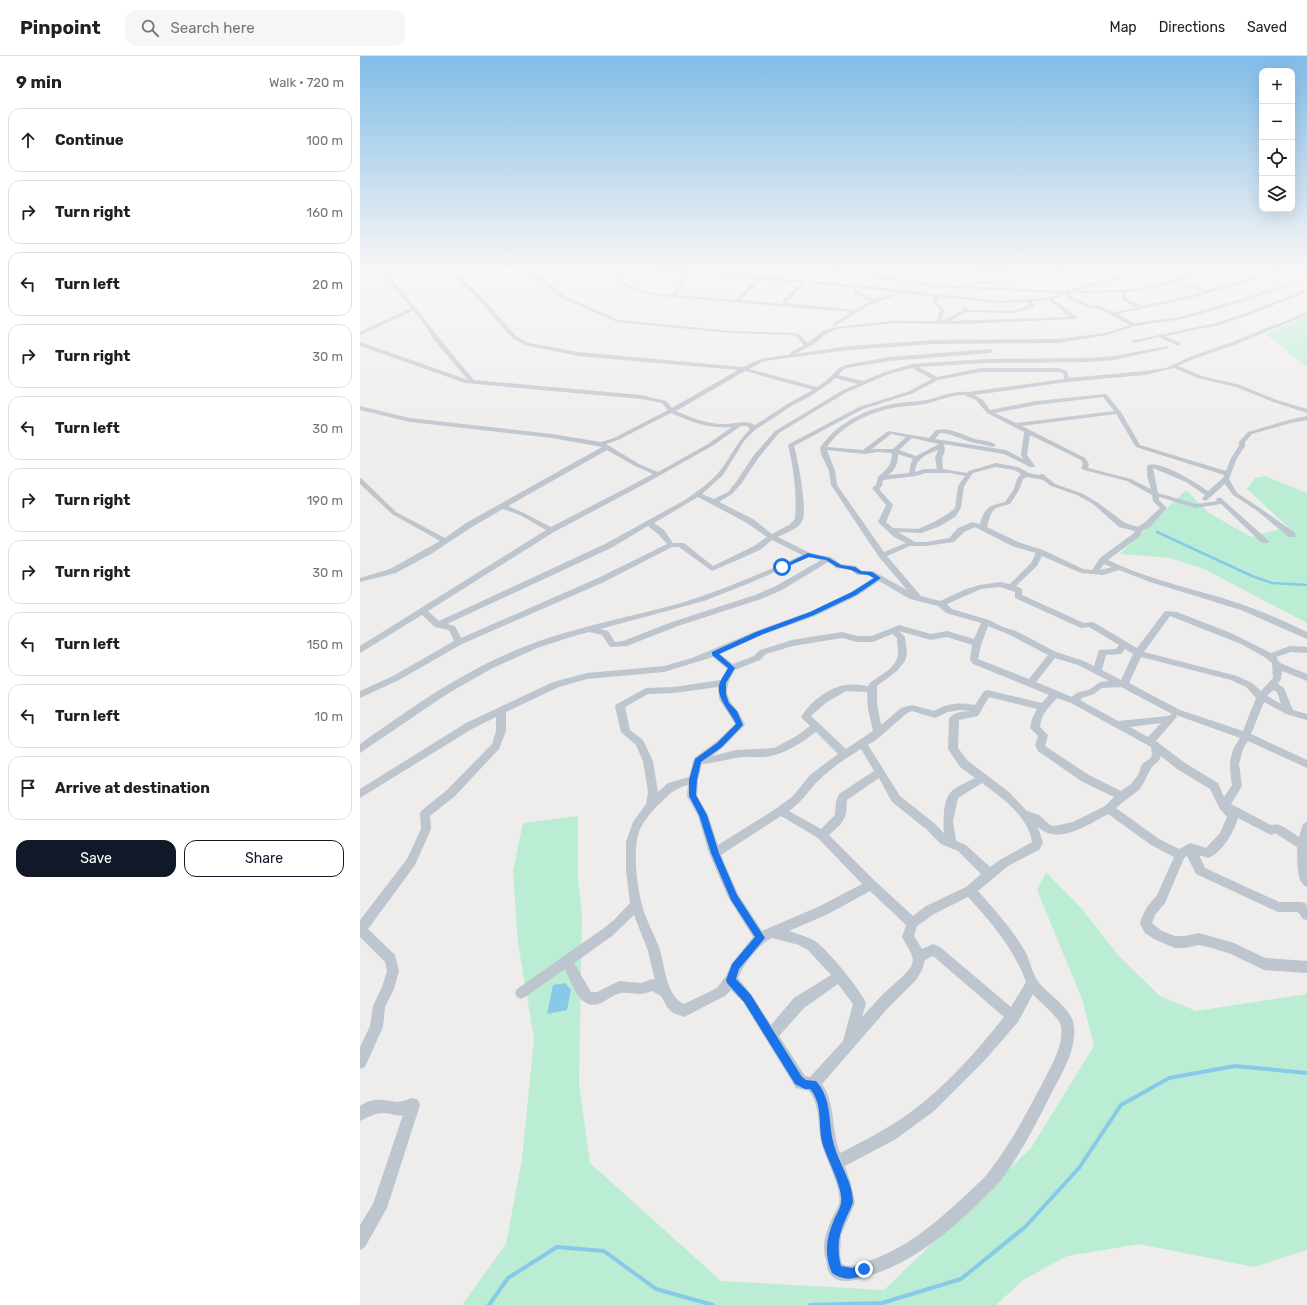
<!DOCTYPE html>
<html lang="en">
<head>
<meta charset="utf-8">
<style>
	body { margin:0; font-family:Rubik,sans-serif; background:#f6f6f6; color:#202124 }
	.controls { position:absolute; right:12px; top:12px; display:grid; overflow:hidden; border-radius:8px; box-shadow:0 4px 16px #0002 }
	.controls button { width:36px; height:36px; display:grid; place-items:center; padding:0; border:0; border-bottom:1px solid #e0e0e0; background:#fff; color:#202124; font:20px sans-serif }
	.stop { position:absolute; width:12px; height:12px; margin:-9px; border:3px solid #1a73e8; border-radius:50%; background:#fff }
	.stop.end { background:#1a73e8; border-color:#fff; box-shadow:0 1px 4px #0008 }
	.list { margin:0; padding:0; list-style:none }
	h2 { display:flex; justify-content:space-between; align-items:center; height:52px; margin:0; padding:0 16px; font-size:17px }
	h2 small { font-size:13px; font-weight:400; color:#757577 }
	.list li { display:grid; grid-template-columns:26px 1fr auto; gap:12px; align-items:center; box-sizing:border-box; height:64px; margin:0 8px 8px; padding:0 8px; border:1px solid #e0e0e0; border-radius:12px }
	.list b { display:block; font-size:15px; white-space:nowrap }
	.list em { font-size:13px; font-style:normal; color:#757577 }
	.actions { display:flex; gap:8px; padding:12px 16px }
	.actions a { flex:1; padding:9px 0; border:1px solid #111827; border-radius:12px; text-align:center; font-size:14px; color:#111827 }
	.actions .main { background:#111827; color:#fff }
	.icon { flex:none; width:22px; height:22px; fill:none; stroke:currentColor; stroke-width:2; stroke-linecap:round; stroke-linejoin:round }
	.map { position:relative; flex:none; width:947px; height:1249px; overflow:hidden }
	header { display:flex; align-items:center; gap:24px; box-sizing:border-box; height:56px; padding:0 20px; background:#fff; border-bottom:1px solid #e0e0e0 }
	header strong { font-size:19px }
	nav { display:flex; gap:22px; margin-inline-start:auto; font-size:14px }
	.search { width:280px; height:36px; background:#f6f6f6; display:flex; align-items:center; gap:10px; box-sizing:border-box; padding:0 14px; border-radius:12px; color:#757577; font-size:15px }
	main { display:flex }
	aside { flex:1; background:#fff }
	.map>svg:first-child { display:block }
</style>
</head>
<body>
<header>
<strong>Pinpoint</strong>
<div class="search"><svg class="icon" aria-label="search" viewBox="0 0 24 24"><circle cx="10" cy="10" r="6"/><path d="M15 15l6 6"/></svg>Search here</div>
<nav><a>Map</a><a>Directions</a><a>Saved</a></nav>
</header>
<main>
<aside>
<h2>9 min<small>Walk · 720 m</small></h2>
<ul class="list">
<li><svg class="icon" aria-label="ahead" viewBox="0 0 24 24"><path d="M12 20V5M6 11l6-6 6 6"/></svg><div><b>Continue</b></div><em>100 m</em></li>
<li><svg class="icon" aria-label="right" viewBox="0 0 24 24"><path d="M7 20v-9h11M14 6l5 5-5 5"/></svg><div><b>Turn right</b></div><em>160 m</em></li>
<li><svg class="icon" aria-label="left" viewBox="0 0 24 24"><path d="M17 20v-9H6M10 6l-5 5 5 5"/></svg><div><b>Turn left</b></div><em>20 m</em></li>
<li><svg class="icon" aria-label="right" viewBox="0 0 24 24"><path d="M7 20v-9h11M14 6l5 5-5 5"/></svg><div><b>Turn right</b></div><em>30 m</em></li>
<li><svg class="icon" aria-label="left" viewBox="0 0 24 24"><path d="M17 20v-9H6M10 6l-5 5 5 5"/></svg><div><b>Turn left</b></div><em>30 m</em></li>
<li><svg class="icon" aria-label="right" viewBox="0 0 24 24"><path d="M7 20v-9h11M14 6l5 5-5 5"/></svg><div><b>Turn right</b></div><em>190 m</em></li>
<li><svg class="icon" aria-label="right" viewBox="0 0 24 24"><path d="M7 20v-9h11M14 6l5 5-5 5"/></svg><div><b>Turn right</b></div><em>30 m</em></li>
<li><svg class="icon" aria-label="left" viewBox="0 0 24 24"><path d="M17 20v-9H6M10 6l-5 5 5 5"/></svg><div><b>Turn left</b></div><em>150 m</em></li>
<li><svg class="icon" aria-label="left" viewBox="0 0 24 24"><path d="M17 20v-9H6M10 6l-5 5 5 5"/></svg><div><b>Turn left</b></div><em>10 m</em></li>
<li><svg class="icon" aria-label="arrive" viewBox="0 0 24 24"><path d="M6 21V4h12l-3 4 3 4H6"/></svg><div><b>Arrive at destination</b></div></li>
</ul>
<div class="actions"><a class="main">Save</a><a>Share</a></div>
</aside>
<div class="map">
<svg width="947" height="1249" viewBox="0 0 947 1249">
	<rect width="100%" height="100%" fill="#efecec"/>
	<g fill="#baedd4">
		<polygon points="607,212 675,212 613,220"/>
		<polygon points="947,260 947,310 945,310 906,278"/>
		<polygon points="905,420 947,437 947,567 844,513 810,502 760,498 826,434 849,457 891,481 928,471 887,433 895,422"/>
		<polygon points="218,760 218,824 222,858 219,1028 230,1107 361,1225 524,1234 671,1092 734,990 722,943 677,834 686,816 721,852 758,899 800,940 836,955 947,938 947,1194 894,1211 779,1188 707,1200 663,1224 636,1249 102,1249 146,1188 162,1103 174,983 158,887 153,815 163,767"/>
	</g>
	<polygon fill="#88c9e9" points="205,927 211,934 207,954 187,958 193,929"/>
	<g fill="none" stroke-linecap="round" stroke-linejoin="round">
		<polyline stroke="#88c9e9" stroke-width="2.5" points="797,476 892,520 912,527 947,529"/>
		<g stroke="#88c9e9" stroke-width="4">
			<polyline points="129,1249 148,1222 197,1191 244,1195 296,1233 353,1249"/>
			<polyline points="450,1249 522,1247 601,1223 665,1171 719,1112 761,1049 809,1022 875,1010 947,1017"/>
		</g>
		<g fill="#bdc5ce" fill-rule="evenodd">
			<path d="M18,212H23C54,249 83,288 114,324L281,339L306,345L312,352L378,314L218,300L165,289L152,282L114,239L97,223L90,212H94L101,221L118,237L156,280L169,287L218,296L383,311L401,303L432,298L430,297L431,296L444,289L437,281L432,279L371,277L257,266L199,241L185,229L159,212H164L189,227L203,239L258,264L371,275L432,277L441,279L447,287L463,275L476,271L534,265H576L579,260L577,257L581,254L573,247L574,241L542,237L508,250L475,270H473V268L491,256L298,240C272,234 264,231 245,212C328,212 412,221 494,229L496,228L498,229L544,234L546,235L641,245L689,242L701,237L572,231L554,227L474,217L460,212L554,225L572,229L706,235L785,212H793L710,237L711,240L729,249L742,251L754,256L777,252L762,244L763,242L761,239L762,236L718,237L716,236L718,235L779,233L813,224L848,212H855L819,225L849,234L922,212H930L829,243L757,258L775,267L820,261L887,241L947,221V223L891,243L822,263L775,270L747,279L698,287L574,288L489,294L404,305L389,313L457,331L466,325L479,312L486,309L529,301L630,293L633,295L630,297L529,305L487,312L483,314L478,319L503,325L525,316L552,308L625,303L728,302L754,300L808,290V292L754,304L728,306L625,307L559,311L577,321L621,312H699L707,315L709,322L785,315L806,312L832,300L870,287L947,256V259L874,289L836,302L818,310L842,320L880,329L917,344L947,353V357L913,346L876,331L838,322L814,312L785,319L707,326L615,339L623,344L630,354L676,345L746,338L761,356L780,389L866,415L871,402L879,390V386L888,376L928,364L947,360V364L931,367L892,378L885,386V390L877,402L869,423L877,437L900,452L935,477V481H929L896,454L873,439L865,428L847,444L845,445L842,443L845,439L826,426L793,412L798,437L836,448L857,445L856,443L857,442H861L909,485L908,487H902L861,448L836,452L799,441V444L807,452L806,453L791,470L782,475L780,480L748,504C783,521 821,530 859,541C889,550 919,562 947,576V583L881,554L790,526L759,514L743,519L721,517L682,500L677,510L656,530L662,533V539L724,567L733,566L777,592L805,555L817,556L871,577L911,597L930,590L947,591V597L931,596L916,601L920,607L947,618V625L922,615L921,623L918,628L924,632L933,654L947,658V664L926,658L904,646L891,678L947,704V712L888,685L883,693L879,708L882,730L871,748L911,769C921,766 931,776 939,781L943,768L947,766V831C935,826 938,803 937,791L915,777L911,779L907,777L878,762C874,776 862,797 848,802L839,799L845,812L919,846H941L945,847L947,850V864L943,863L938,856H918L836,818L827,800L824,802L805,847L795,859L792,867L802,875L815,880H825L839,877L874,887L905,902L947,905V917L904,914L871,898L852,892L839,889L825,892H815L794,883L785,877L780,868L781,863L787,851L797,839L814,801L791,789L748,758C729,768 698,790 678,771L683,787L679,794L648,810L618,835C635,854 653,874 666,897C670,905 672,916 677,924C688,940 711,950 714,970C717,993 701,1020 690,1040C676,1068 661,1097 642,1123C635,1132 626,1139 619,1147C586,1178 552,1207 508,1220C497,1224 479,1230 470,1218C467,1214 467,1208 466,1204C461,1187 467,1173 474,1158C476,1155 478,1151 479,1148C483,1132 464,1101 461,1085C458,1068 460,1049 449,1035L436,1032L383,946L371,934L365,940L324,961L313,957L307,951L301,940L292,935C276,941 275,936 261,937C255,938 247,944 241,947C220,956 212,928 205,913L165,941L161,943L157,941L155,937L157,933L244,872L254,864L270,847L266,814V786L273,766L286,748L288,736L283,705L276,689L261,676L255,650L257,648L286,632L314,631L361,624L367,613L353,601L304,616L227,623L199,631L146,656V675L139,693L95,740L70,760L71,773L55,809L8,873L35,899L39,915L34,933L25,951L23,971L5,1011L0,1013V991L10,970L13,950L22,931L27,915L25,906L0,881V864L47,803L61,773L60,758L61,755L87,734L132,688L136,675V661L112,673L0,742V733L106,667L193,626L227,617L304,610L332,602L396,575L449,556L491,536L513,522L508,519H497L491,514L476,512L468,506L422,534L401,543L318,570L267,590L250,591L242,579L229,576L214,580L177,592L131,613L87,638L0,697V688C47,655 94,621 147,598C202,573 263,563 321,547C363,534 402,517 442,499L412,484L400,494L352,515L319,491H312L244,526L102,588L39,624L0,642V635L33,620L94,585L89,574L75,571L62,559L0,597V590L186,474L160,459L143,453L112,471L71,498L36,517L0,526V522L30,513L80,485L32,458L0,428V422L2,423L36,456L85,482L106,467L242,391L192,382L50,366L4,355L0,354V350L50,362L192,378L241,386L254,382L308,354L302,347L281,343L105,327L0,290V286L108,324L74,284L64,268L53,255L0,279V276L51,252ZM273,214H275L322,218L318,222L320,229L311,239C297,238 280,236 268,228C262,225 258,219 253,215ZM327,218L396,223L376,244L316,239L324,229L322,222ZM401,224L442,227L429,238L428,241L423,243V248L381,244ZM815,226L844,236L782,250L767,243L768,242L765,239L767,236L779,235ZM446,227L492,231L495,238L511,245L495,254L427,247V245L432,243L433,239ZM496,232L538,236L515,243L499,236ZM706,238L707,242L726,251L739,253L770,269L746,277L698,283L574,284L489,290L435,298L454,288L467,277L477,273L534,267L600,268L717,263V261L693,243ZM579,241L641,247L667,246L670,249L653,255L609,254L605,250L603,251L605,254C597,256 594,260 585,263V265H581L583,260L582,258L585,257V254L577,247ZM689,244L710,261L589,265C597,262 600,258 607,256L653,257L675,251L672,245ZM552,312L572,323L547,336L499,351L429,388L428,389C434,413 437,439 435,463L429,469L412,478L393,463L359,446L372,438L381,428L399,401L419,377L487,336L529,318ZM385,315L453,334L429,347L395,369C385,363 372,369 361,368C344,367 330,361 316,355ZM621,316H699L703,317L704,323L608,336C593,334 580,341 566,344C555,346 543,346 532,348C504,354 476,368 460,392L461,398L469,415L471,429L519,501L547,534L513,515H502L496,510L481,508L471,501L450,497L418,481C425,477 440,473 443,463C447,451 438,404 434,390L503,353L551,338L578,324ZM475,322L498,328L483,334L415,375L394,399L376,426L368,436L354,443L342,438L363,419L384,385L395,374L433,349L449,341L470,327ZM604,339L616,344L627,357L664,376L661,399L663,403L646,394L575,383L580,377C591,377 600,383 611,386C618,388 626,389 633,391L636,389C630,384 622,385 615,383C602,379 590,371 576,374L569,382L528,375L503,394L467,391C481,370 508,357 532,352C543,350 554,350 565,348C578,345 591,339 604,339ZM743,341L754,355L656,367L635,357L676,349ZM311,357C331,366 350,373 372,371L348,388L298,416L279,408L246,388L258,384ZM756,358L776,391L864,419L863,422L848,435C838,428 798,402 787,410V420L791,433L771,423L728,412L729,408L725,402L662,370ZM381,370H387L390,373C376,387 371,401 359,416C350,427 336,436 325,444L245,488L79,565L68,555L194,476L288,426L352,390ZM531,378L546,381L533,393H512ZM670,379L721,404L723,408L721,412L724,414L767,425L792,439L793,445L800,452L785,466L778,471L765,467L737,446L721,437L695,428L683,418L678,419L669,417L658,411L636,407L609,415L607,417L583,413L582,402L585,395L584,388L644,398L670,411H674L675,410L667,399ZM552,382L579,388L556,400L539,394ZM247,394L275,410L293,418L191,471L164,457L148,450ZM467,394L504,398L518,396L532,397C532,409 527,413 518,421L516,429L512,432L526,449L518,466L534,481L546,487L524,496L477,429L475,415ZM578,394L575,402L577,413H564L555,416C556,402 567,398 578,394ZM538,398L553,403L551,407L549,417L528,419C536,414 538,407 538,398ZM636,411L654,414L661,418L657,423L654,433L645,446C628,450 625,451 620,468L612,466L598,472L589,482L566,486H555L538,476L562,477L580,470L595,461L601,452L604,430L613,417ZM565,417H590L605,420L598,430L595,452L589,457L574,466L558,473L533,472L526,466L533,449L519,433L522,430L523,424L556,420ZM667,421L683,424L691,430L717,439L733,448L759,471L775,475L774,477L740,502L732,514L723,513L683,494L658,486L627,471C632,452 632,453 650,448C656,439 660,434 663,423ZM338,441L387,467L407,481L394,490L353,510L324,487H313L304,474L294,467ZM288,470L298,478L307,488L238,522L101,582L95,570L87,568L251,492ZM615,471L652,490L676,497L671,507L650,528L640,526L620,529L606,533L580,545L561,540L527,500L550,490H566L594,486L604,476ZM449,501L461,504L416,530L395,539L312,566L263,585L255,586L248,575L240,573L344,545L390,527ZM744,508L752,511L740,514ZM519,525L550,543L578,550L586,557L621,567L614,583L587,575L571,578L539,569L512,580H497L482,576L432,584L400,594L394,600L373,608L360,598L402,579L455,560L497,540ZM640,531L655,536V542L721,572L729,571L759,589L756,593L739,594L734,610L724,605L696,596L656,575L643,571L629,564L592,553L587,548L621,533ZM810,560L881,588L906,602L912,607L913,622L901,635L892,627L877,620L784,596ZM628,570L650,579L688,599L669,623L618,603L621,589ZM539,575L571,584L587,581L612,589L610,604L613,608L689,639L682,647L627,634L624,635L615,649C602,646 586,647 574,655L552,649L544,651L541,652L521,669L517,647V630L537,615L545,605L547,598L545,581ZM532,578L537,582C537,587 538,593 538,598C537,612 520,619 510,627L508,630C501,629 493,628 486,629C469,631 450,646 441,661L450,670L435,681L414,692L376,694L352,700L362,692L385,669C376,644 356,645 375,614L400,604L406,598L433,590L482,582L497,586H513ZM765,593L773,598L761,624L742,614L746,599L761,598ZM781,601L871,624L886,631L896,642L883,675L820,654L769,627ZM695,602L718,609L749,625C734,626 739,629 728,634C721,636 717,635 712,641L676,626ZM358,631L359,643L375,668L356,686L334,702L329,721L308,727L298,736L293,705L283,684L270,674L265,651L288,638L314,637ZM761,631L812,658L808,660L758,665L720,644L722,642L734,638L742,632ZM913,634L917,636L921,648L907,640ZM486,635L507,636L508,653L513,675L486,693L451,660L467,646ZM629,641L677,653L672,663L670,672L678,680L675,689L678,695L721,725L754,741L745,750L713,766L695,770L690,769L679,759L667,755L649,736L608,705L598,692L599,664L618,660ZM697,642L711,647L791,691L792,698L791,702L782,708L778,719L771,728L761,735L729,719L685,690L688,679L680,671C681,658 689,651 697,642ZM600,654L611,655C602,656 594,655 589,663L588,693L600,711L615,722C607,726 596,730 590,737C583,745 583,767 584,777L574,767L540,740L508,689L516,684L547,657L552,655L575,662L588,656ZM816,659L880,682C868,699 869,710 872,729L864,741L858,727L825,707L796,685L815,663L817,661ZM801,667L788,681L770,671ZM456,676L478,698L450,719L433,740L417,752L358,789L348,759L337,740L338,724L342,708C354,707 364,704 375,702C385,700 396,702 406,701C425,698 441,687 456,676ZM501,693L514,715L479,738L476,745L475,759L461,773L429,755C443,745 447,736 458,725C470,713 486,702 501,693ZM801,700L817,713L850,733L860,753L867,761L860,777L846,792L830,787L819,793L799,783L756,752C763,745 772,740 779,734C784,728 786,721 790,714C793,708 799,707 801,700ZM519,722L532,746L566,773L581,788L598,795L621,818L606,831L566,850L553,860L515,825L469,779C476,773 484,767 486,757C487,753 486,748 487,744ZM622,727C638,739 658,753 667,771C670,776 671,781 672,786L640,804L630,811L606,789L596,785L593,765L598,742ZM328,729L327,740L338,760L349,797L368,841L393,881L372,907L366,920L357,932L324,948C306,940 305,911 300,894C295,879 286,865 282,849C277,830 273,798 278,779C281,768 290,757 298,749C309,739 313,733 328,729ZM421,760L458,782L502,828L460,850L402,875L378,838L361,799ZM510,835L546,869L542,881L551,897L553,904L551,911L543,920L523,938L502,961L506,947C501,934 467,893 455,885C446,880 438,878 429,875L468,858ZM608,841C632,867 654,893 666,926L651,951L580,891L573,888L562,893L554,880L557,870L574,858ZM274,859L288,895L295,924L292,923L281,927L259,925L237,936H231L214,907L252,880ZM412,882L439,889L448,894L471,919L434,942L411,969L391,938L378,922C383,909 399,888 412,882ZM573,900L644,961C617,995 586,1030 551,1056C529,1072 504,1085 480,1097C471,1076 476,1047 462,1028L528,952L556,924L562,914L565,904ZM478,928L493,948L483,985L450,1021L445,1020L419,980L444,952ZM673,938C679,946 699,961 701,970C704,990 690,1012 681,1030C666,1058 651,1087 631,1113C625,1122 616,1129 608,1137C580,1163 549,1191 511,1204C503,1206 491,1213 482,1208L480,1199L481,1179L495,1147L491,1128L485,1110L536,1083L574,1055L625,1004L658,966Z"/>
			<polygon points="711,212 721,212 665,224 614,228 612,227 665,222"/>
			<polygon points="947,233 947,236 887,260 859,269 805,280 820,287 820,289 816,289 799,281 774,287 771,285 856,267 883,258"/>
			<path d="M53,1042L58,1044L60,1049L27,1152L5,1191L0,1194V1169L13,1148L43,1059C36,1061 31,1057 24,1057C14,1057 9,1061 0,1065V1050C13,1041 23,1044 37,1046C42,1046 48,1043 53,1042Z"/>
		</g>
	</g>
	<linearGradient id="sky" x2="0" y2="1"><stop stop-color="#81bce8"/><stop offset="0.55" stop-color="#f8f6f6"/><stop offset="1" stop-color="#f8f6f6" stop-opacity="0"/></linearGradient>
	<rect width="947" height="387" fill="url(#sky)"/>
	<path fill="#1a73e8" d="M448,497L469,502L481,509L495,511L501,515L512,516L521,522L496,539L454,559L401,579L359,598L375,612L366,627V638L369,647L377,655L383,669L362,691L341,706L337,724L336,739L347,759L359,797L377,839L405,882L379,913L376,923L391,939L442,1021L446,1024L456,1025C472,1043 468,1063 473,1085C477,1105 493,1125 493,1146C492,1150 489,1156 487,1160C479,1178 476,1190 481,1210L492,1212L504,1207L509,1209L510,1213L509,1217C495,1223 485,1226 472,1217C464,1199 466,1182 474,1164C476,1159 480,1153 481,1147C484,1133 466,1101 462,1086C458,1068 463,1048 450,1033H445L435,1028L384,946L367,927L366,924L372,908L395,881L371,844L351,797L339,759L329,740V724L335,703L357,687L376,668C371,656 354,641 360,626C362,621 366,616 368,612L352,599V596L396,576L450,556L492,536L514,522L508,519L500,518L491,514L477,511L466,504L449,501L424,512L420,511Z"/>
</svg>
<div class="controls">
<button>+</button>
<button>−</button>
<button><svg class="icon" aria-label="locate" viewBox="0 0 24 24"><circle cx="12" cy="12" r="6"/><path d="M12 2v4M12 18v4M2 12h4M18 12h4"/></svg></button>
<button><svg class="icon" aria-label="layers" viewBox="0 0 24 24"><path d="M12 4l9 5-9 5-9-5zM3 14l9 5 9-5"/></svg></button>
</div>
<div class="stop" style="left:422px;top:511px"></div>
<div class="stop end" style="left:504px;top:1213px"></div>
</div>
</main>
</body>
</html>
